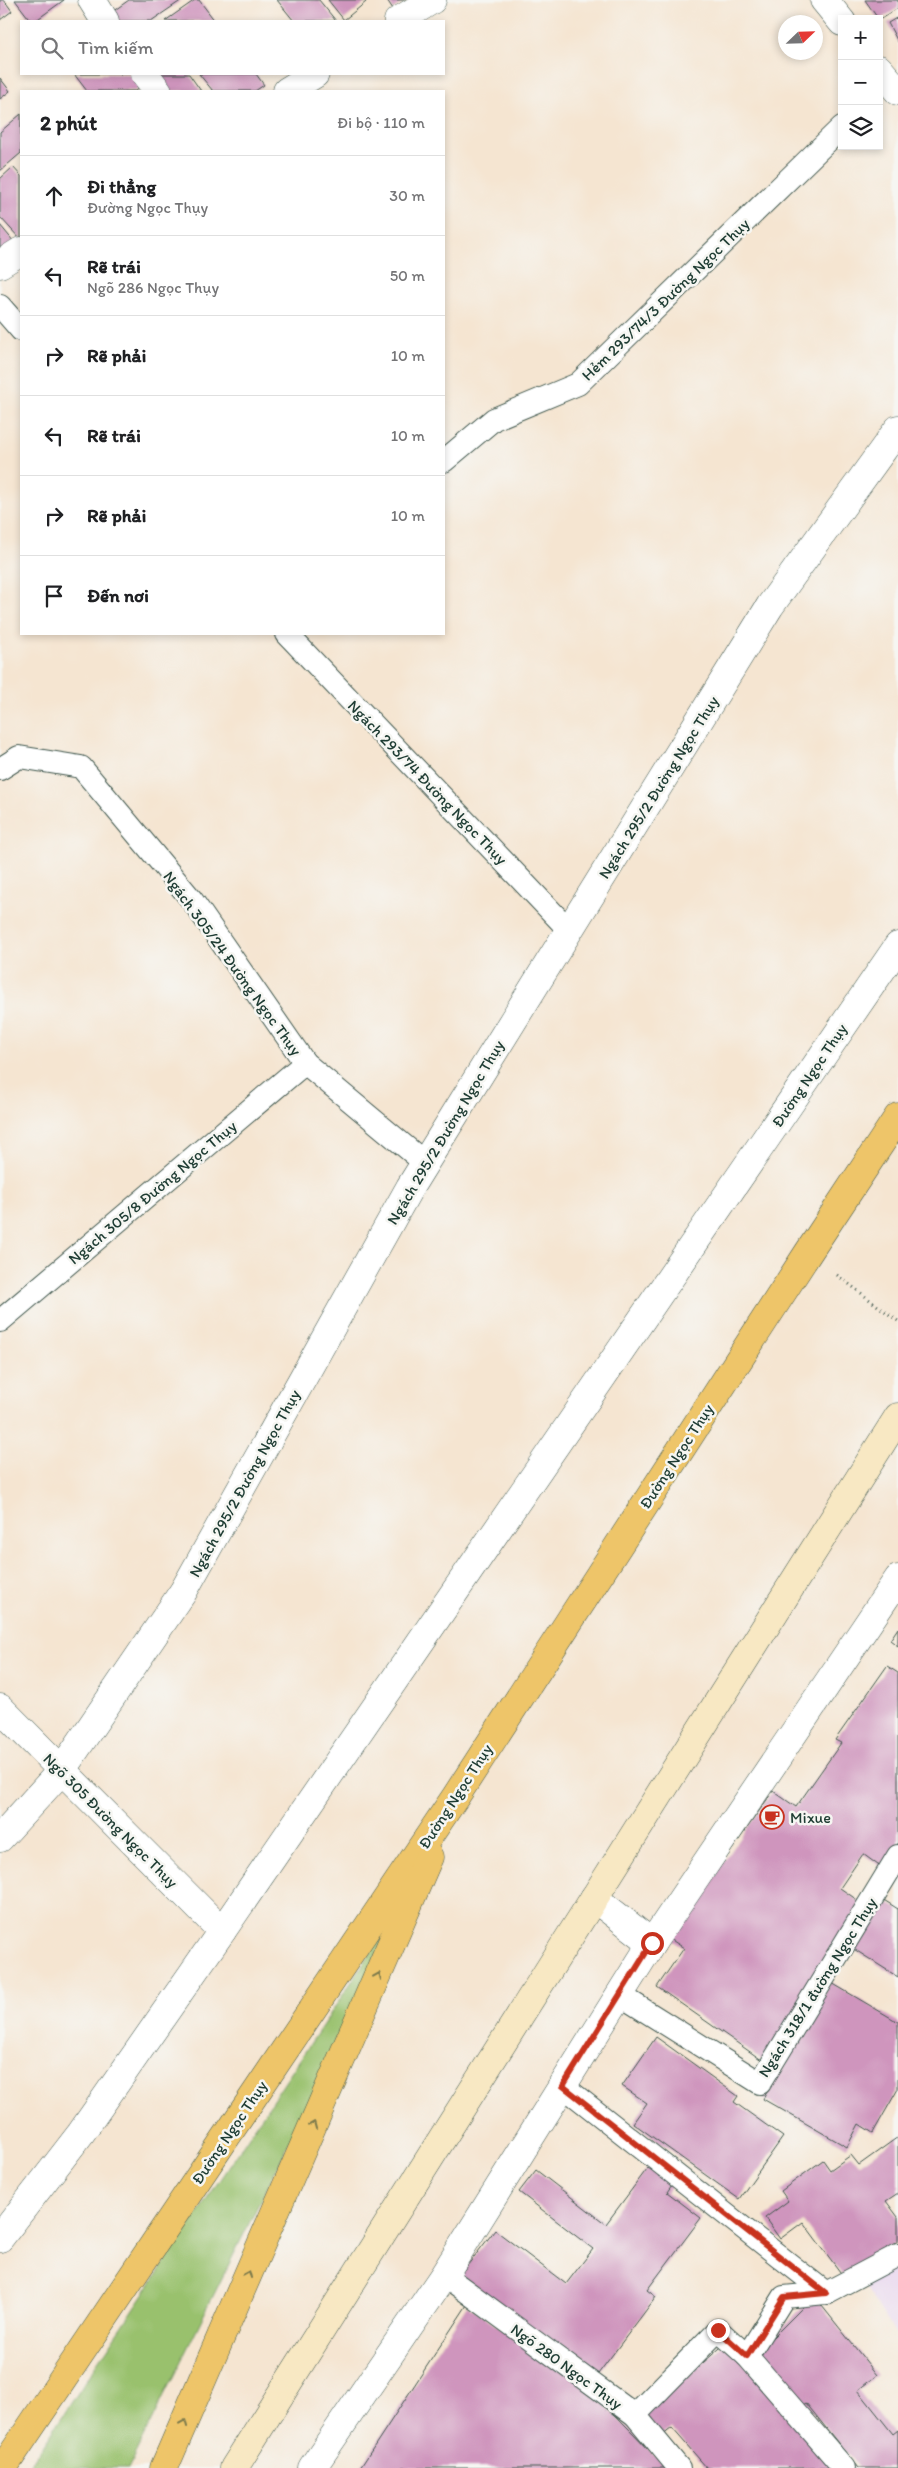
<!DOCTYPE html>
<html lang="vi">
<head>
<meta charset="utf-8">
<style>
	body { margin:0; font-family:Itim,sans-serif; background:#f2f2f2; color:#202124 }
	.controls { position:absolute; right:15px; top:15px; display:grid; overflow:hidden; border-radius:0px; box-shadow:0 2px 8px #0003 }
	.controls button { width:45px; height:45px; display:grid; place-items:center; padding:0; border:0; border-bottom:1px solid #e0e0e0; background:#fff; color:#202124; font:25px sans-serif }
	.compass { position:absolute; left:778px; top:15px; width:45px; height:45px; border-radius:50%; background:#fff; box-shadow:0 2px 8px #0003; rotate:67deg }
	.stop { position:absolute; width:15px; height:15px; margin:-11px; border:4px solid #c8321e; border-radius:50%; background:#fff }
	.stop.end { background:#c8321e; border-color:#fff; box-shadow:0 1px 5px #0008 }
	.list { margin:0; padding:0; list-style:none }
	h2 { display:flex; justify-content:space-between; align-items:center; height:65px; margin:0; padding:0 20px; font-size:21px }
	h2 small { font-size:16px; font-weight:400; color:#757577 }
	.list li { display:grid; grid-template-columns:32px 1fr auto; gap:15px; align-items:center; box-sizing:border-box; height:80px; padding:0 20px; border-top:1px solid #e0e0e0 }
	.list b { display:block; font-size:19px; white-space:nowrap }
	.list p { margin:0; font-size:16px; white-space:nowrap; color:#757577 }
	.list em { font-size:16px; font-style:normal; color:#757577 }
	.icon { flex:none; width:28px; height:28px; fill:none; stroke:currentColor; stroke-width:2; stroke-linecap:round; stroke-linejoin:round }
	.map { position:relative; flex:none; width:898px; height:2468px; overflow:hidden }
	.search { position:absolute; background:#fff; box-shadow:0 2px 8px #0003; left:20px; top:20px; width:425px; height:55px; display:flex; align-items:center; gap:12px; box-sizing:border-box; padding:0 18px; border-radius:0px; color:#757577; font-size:19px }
	.panel { position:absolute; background:#fff; box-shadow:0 2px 8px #0003; left:20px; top:90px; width:425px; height:545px; border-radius:0px }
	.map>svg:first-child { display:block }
</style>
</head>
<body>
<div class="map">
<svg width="898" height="2468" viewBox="0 0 898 2468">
	<rect width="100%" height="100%" fill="#f6f6f2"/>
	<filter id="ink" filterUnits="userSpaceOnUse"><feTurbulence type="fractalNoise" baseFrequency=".02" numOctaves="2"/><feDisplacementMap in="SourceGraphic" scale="10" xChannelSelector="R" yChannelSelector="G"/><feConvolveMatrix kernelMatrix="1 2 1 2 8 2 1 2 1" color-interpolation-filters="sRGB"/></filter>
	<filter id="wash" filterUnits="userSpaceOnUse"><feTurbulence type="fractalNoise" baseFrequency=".0096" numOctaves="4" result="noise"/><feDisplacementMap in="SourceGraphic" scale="20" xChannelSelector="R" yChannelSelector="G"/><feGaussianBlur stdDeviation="1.12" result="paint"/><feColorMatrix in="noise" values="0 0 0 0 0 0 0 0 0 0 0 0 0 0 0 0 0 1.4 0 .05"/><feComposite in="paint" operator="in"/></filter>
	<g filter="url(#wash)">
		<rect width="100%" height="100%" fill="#f5e5d1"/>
		<polygon fill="#e7d2ef" points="898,2267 898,2337 864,2285"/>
		<polygon fill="#99c16d" stroke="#5c7f50" points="390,1924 333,2054 128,2468 28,2468"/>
		<g id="blocks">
			<g fill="#cf95bd">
				<polygon points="0,0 4,0 12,11 0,20"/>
				<polygon points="15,0 64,0 35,21 31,21"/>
				<polygon points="129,0 182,0 151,21 118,21 112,12"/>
				<polygon points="195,0 199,0 215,21 165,21"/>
				<polygon points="277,0 319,0 336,21 294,21"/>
				<polygon points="328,0 365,0 366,2 344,20"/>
				<polygon points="387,0 406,0 393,9"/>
				<polygon points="865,0 898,0 898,8 879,20"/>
				<polygon points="898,17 898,42 888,23"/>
				<polygon points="74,74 138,74 145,84 135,91 87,91"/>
				<polygon points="152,74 189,74 201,91 165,91"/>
				<polygon points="199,74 256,74 264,85 255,91 213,91"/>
				<polygon points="0,78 10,91 0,99"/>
				<polygon points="21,114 21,153 0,171 0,132"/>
				<polygon points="13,167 21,176 21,240 0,217 0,179"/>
				<polygon points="0,225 14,242 0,253"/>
				<polygon points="898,1628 898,1646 890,1640"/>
				<polygon points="887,1666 898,1673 898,1846 882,1868 863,1854 840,1888 863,1904 766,2063 657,1987 684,1948 670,1939 773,1791 796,1807 841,1743 835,1740"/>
				<polygon points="879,1897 898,1909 898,1977 849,1946"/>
				<polygon points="830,1982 898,2022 898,2089 873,2133 859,2124 847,2147 763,2099"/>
				<polygon points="656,2037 738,2096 734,2102 783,2137 739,2199 633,2123 647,2103 622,2086"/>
				<polygon points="898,2137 898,2193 886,2201 898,2217 898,2242 846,2280 803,2222 780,2239 765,2218 788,2201 781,2191 823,2160 830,2170 851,2155 859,2165"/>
				<polygon points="650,2165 674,2182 667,2192 701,2218 647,2290 656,2297 595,2378 460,2275 495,2230 566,2284 593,2249 519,2192 536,2170 606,2224"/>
				<polygon points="814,2296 877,2375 858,2390 893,2434 898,2430 898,2468 858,2468 806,2403 797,2409 754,2356"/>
				<polygon points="467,2305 586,2385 667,2468 360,2468"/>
				<polygon points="727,2342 836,2468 707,2468 672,2428 662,2436 643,2415"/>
			</g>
		</g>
	</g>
	<g filter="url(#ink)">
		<use href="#blocks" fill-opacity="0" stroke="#3f564c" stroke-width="1"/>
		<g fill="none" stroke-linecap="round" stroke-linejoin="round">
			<g stroke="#3f564c" stroke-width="24">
				<g id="lane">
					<polyline points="0,306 21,330"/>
					<polyline points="444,461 494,419 578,384 842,127"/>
					<polyline points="287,634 569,930"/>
					<polyline points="0,769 19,757 81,767 192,900 305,1063 425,1163"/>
					<polyline points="0,1321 305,1063"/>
					<polyline points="620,1995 760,2083 898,1856"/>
					<polyline points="563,2086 826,2293 898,2255"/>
					<polyline points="444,2275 635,2415 679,2468"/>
					<polyline points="747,2356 784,2297 826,2293"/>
					<polyline points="635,2415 718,2330 747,2356 844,2468"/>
				</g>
			</g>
			<g stroke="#3f564c" stroke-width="29">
				<g id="street">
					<polyline points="92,0 105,21"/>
					<polyline points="824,0 842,22"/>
					<polyline points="398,21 432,0"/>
					<polyline points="879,69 898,91"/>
					<polyline points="145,74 158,91"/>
					<polyline points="287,91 315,74"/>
					<polyline points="0,264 21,251"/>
					<polyline points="0,1708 222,1931"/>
					<polyline points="0,1838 61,1771 183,1592 410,1187 770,606 898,429"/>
					<polyline points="594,1898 652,1943"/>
					<polyline points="0,2238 81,2133 222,1931 898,946"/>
					<polyline points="312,2468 444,2275 652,1943 898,1579"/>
				</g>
			</g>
			<g stroke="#3f564c" stroke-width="29">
				<polyline id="secondary" points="234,2468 898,1417"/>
			</g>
			<g stroke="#3f564c" stroke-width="29">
				<g id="primary">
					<polyline points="3,2468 456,1796 808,1253 898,1117"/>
					<polyline points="164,2468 429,1857"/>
				</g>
			</g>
			<polyline stroke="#3f564c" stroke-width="3" stroke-dasharray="1 4" stroke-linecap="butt" points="837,1275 898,1321"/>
			<use href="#lane" stroke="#fff" stroke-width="22"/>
			<use href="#street" stroke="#fff" stroke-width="28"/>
			<use href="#secondary" stroke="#f8e8c3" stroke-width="28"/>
			<use href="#primary" stroke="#eec569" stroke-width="28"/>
		</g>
		<defs><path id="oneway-chevron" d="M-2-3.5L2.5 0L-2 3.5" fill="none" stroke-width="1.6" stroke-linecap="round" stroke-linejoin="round" transform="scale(1.25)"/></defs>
		<g stroke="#7c7a4c">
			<use href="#oneway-chevron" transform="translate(378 1976) rotate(-67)"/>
			<use href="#oneway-chevron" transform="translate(313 2125) rotate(-67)"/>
			<use href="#oneway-chevron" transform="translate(248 2274) rotate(-67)"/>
			<use href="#oneway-chevron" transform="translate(184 2423) rotate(-67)"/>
		</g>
	</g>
	<g fill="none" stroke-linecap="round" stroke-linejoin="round" filter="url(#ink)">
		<polyline stroke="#c8321e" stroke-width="6" points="652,1943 563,2086 826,2293 784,2297 747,2356 718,2330"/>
	</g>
	<defs>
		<g id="cafe-ring" transform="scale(1.25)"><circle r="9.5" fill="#f6f6f2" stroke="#c8321e" stroke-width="1.5"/><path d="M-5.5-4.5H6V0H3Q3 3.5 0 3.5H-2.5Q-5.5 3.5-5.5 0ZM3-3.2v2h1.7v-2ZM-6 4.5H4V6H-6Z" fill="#c8321e"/></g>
	</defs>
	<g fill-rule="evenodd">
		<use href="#cafe-ring" x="772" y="1817"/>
	</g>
	<g text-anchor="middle" stroke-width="5" stroke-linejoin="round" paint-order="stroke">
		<g font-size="16" fill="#1f3d34" stroke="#f6f6f2">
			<text transform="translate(665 299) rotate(-44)" y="6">Hẻm 293/74/3 Đường Ngọc Thụy</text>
			<text transform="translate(428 782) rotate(46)" y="6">Ngách 293/74 Đường Ngọc Thụy</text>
			<text transform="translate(658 787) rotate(-58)" y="6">Ngách 295/2 Đường Ngọc Thụy</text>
			<text transform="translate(233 963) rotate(54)" y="6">Ngách 305/24 Đường Ngọc Thụy</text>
			<text transform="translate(809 1075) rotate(-56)" y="6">Đường Ngọc Thụy</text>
			<text transform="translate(445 1132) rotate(-59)" y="6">Ngách 295/2 Đường Ngọc Thụy</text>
			<text transform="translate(152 1192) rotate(-40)" y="6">Ngách 305/8 Đường Ngọc Thụy</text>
			<text transform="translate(676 1456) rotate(-57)" y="6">Đường Ngọc Thụy</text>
			<text transform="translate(244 1483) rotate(-61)" y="6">Ngách 295/2 Đường Ngọc Thụy</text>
			<text transform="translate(455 1796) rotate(-57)" y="6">Đường Ngọc Thụy</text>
			<text transform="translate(111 1820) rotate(45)" y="6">Ngõ 305 Đường Ngọc Thụy</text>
			<text transform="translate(817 1987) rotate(-58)" y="6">Ngách 318/1 đường Ngọc Thụy</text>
			<text transform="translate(229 2132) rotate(-56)" y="6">Đường Ngọc Thụy</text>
			<text transform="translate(567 2366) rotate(36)" y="6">Ngõ 280 Ngọc Thụy</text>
		</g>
		<g font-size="16" fill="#1f3d34" stroke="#f6f6f2" text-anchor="start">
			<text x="790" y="1823">Mixue</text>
		</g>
	</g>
</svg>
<div class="controls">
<button>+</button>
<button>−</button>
<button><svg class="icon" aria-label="layers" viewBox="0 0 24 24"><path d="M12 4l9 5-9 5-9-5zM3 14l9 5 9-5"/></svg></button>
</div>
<svg class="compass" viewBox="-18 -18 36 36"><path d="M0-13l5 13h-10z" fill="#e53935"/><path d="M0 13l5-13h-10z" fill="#757577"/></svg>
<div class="stop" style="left:652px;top:1943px"></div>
<div class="stop end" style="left:718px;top:2330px"></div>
<div class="search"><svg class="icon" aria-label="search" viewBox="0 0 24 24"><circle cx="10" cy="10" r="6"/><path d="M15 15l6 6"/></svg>Tìm kiếm</div>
<section class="panel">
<h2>2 phút<small>Đi bộ · 110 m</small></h2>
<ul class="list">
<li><svg class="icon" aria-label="ahead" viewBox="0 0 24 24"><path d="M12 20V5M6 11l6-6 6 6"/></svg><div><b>Đi thẳng</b><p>Đường Ngọc Thụy</p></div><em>30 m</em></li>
<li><svg class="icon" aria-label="left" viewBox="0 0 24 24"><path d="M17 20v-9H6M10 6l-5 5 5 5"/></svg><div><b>Rẽ trái</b><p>Ngõ 286 Ngọc Thụy</p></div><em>50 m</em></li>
<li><svg class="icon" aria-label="right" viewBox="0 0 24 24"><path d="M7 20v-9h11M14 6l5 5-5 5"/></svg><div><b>Rẽ phải</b></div><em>10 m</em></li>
<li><svg class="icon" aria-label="left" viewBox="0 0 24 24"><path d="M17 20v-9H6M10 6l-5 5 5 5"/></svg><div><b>Rẽ trái</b></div><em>10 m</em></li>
<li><svg class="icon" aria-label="right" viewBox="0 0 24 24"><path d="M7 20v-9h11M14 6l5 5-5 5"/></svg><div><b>Rẽ phải</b></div><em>10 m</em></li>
<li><svg class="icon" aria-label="arrive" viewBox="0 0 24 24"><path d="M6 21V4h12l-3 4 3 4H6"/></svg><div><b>Đến nơi</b></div></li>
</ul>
</section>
</div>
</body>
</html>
